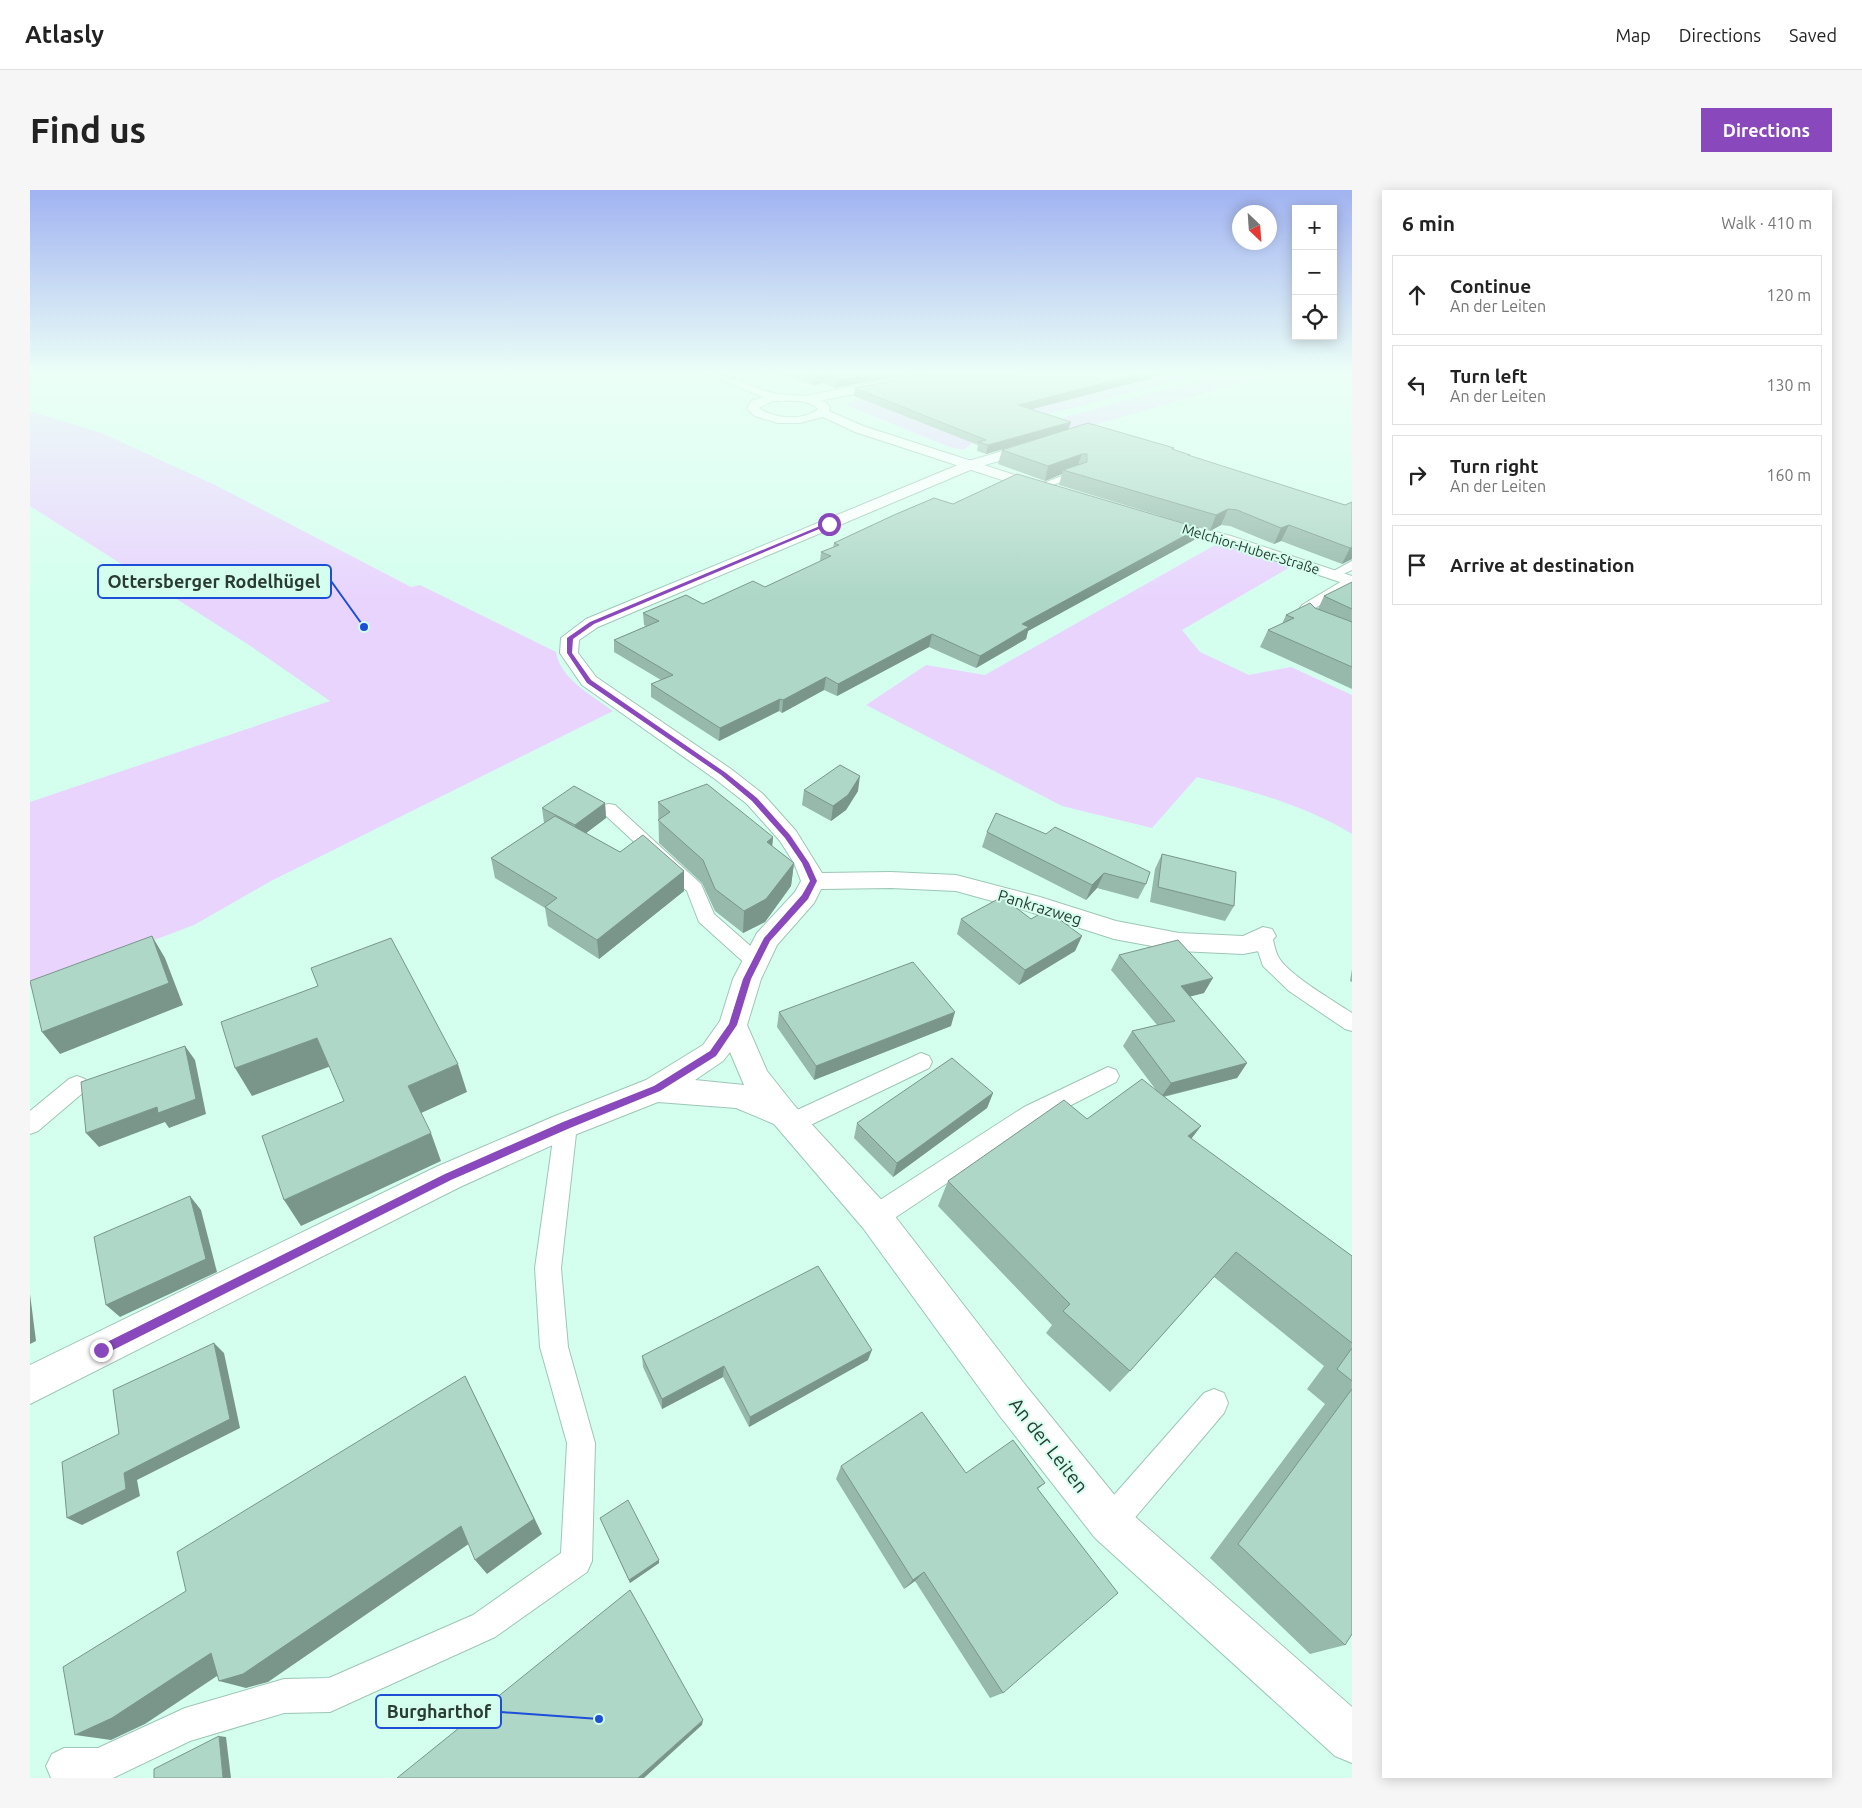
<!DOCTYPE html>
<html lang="en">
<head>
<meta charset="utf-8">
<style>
	body { margin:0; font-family:Ubuntu,sans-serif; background:#f6f6f6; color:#222 }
	.controls { position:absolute; right:15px; top:15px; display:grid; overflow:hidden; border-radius:0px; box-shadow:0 2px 12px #0003 }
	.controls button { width:45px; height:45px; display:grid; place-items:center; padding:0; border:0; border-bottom:1px solid #e0e0e0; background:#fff; color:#222; font:25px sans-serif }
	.compass { position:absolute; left:1202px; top:15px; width:45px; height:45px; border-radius:50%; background:#fff; box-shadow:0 2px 12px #0003; rotate:155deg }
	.stop { position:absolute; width:15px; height:15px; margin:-11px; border:4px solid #8948bc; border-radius:50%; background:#fff }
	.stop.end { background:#8948bc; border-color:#fff; box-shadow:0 1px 5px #0008 }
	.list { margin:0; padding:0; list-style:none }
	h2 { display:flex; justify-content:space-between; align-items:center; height:65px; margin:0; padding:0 20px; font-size:21px }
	h2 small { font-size:16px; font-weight:400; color:#767676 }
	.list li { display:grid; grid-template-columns:32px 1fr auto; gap:15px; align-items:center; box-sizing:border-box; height:80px; margin:0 10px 10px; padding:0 10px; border:1px solid #e0e0e0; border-radius:0px }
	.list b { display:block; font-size:19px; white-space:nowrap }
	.list p { margin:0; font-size:16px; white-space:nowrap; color:#767676 }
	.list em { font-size:16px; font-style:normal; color:#767676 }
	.icon { flex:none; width:28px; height:28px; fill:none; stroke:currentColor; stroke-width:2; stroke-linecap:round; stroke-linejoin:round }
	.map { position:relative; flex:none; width:1322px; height:1588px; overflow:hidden; border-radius:0px }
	header { display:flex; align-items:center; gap:30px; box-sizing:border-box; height:70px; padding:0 25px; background:#fff; border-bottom:1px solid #e0e0e0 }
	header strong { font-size:24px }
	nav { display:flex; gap:28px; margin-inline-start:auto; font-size:18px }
	.intro { display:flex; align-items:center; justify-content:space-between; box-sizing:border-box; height:120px; padding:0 30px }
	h1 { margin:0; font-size:35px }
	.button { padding:12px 22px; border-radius:0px; background:#8948bc; color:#fff; font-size:18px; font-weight:700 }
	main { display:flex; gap:30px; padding:0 30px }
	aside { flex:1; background:#fff; border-radius:0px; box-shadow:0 2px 12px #0003 }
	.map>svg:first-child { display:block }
</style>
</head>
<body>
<header>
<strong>Atlasly</strong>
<nav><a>Map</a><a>Directions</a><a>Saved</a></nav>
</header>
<div class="intro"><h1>Find us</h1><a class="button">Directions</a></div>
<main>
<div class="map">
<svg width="1322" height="1588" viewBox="0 0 1322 1588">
	<rect width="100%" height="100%" fill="#d4ffee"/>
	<g fill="#e9d4fe">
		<polygon points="945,184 1175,184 1022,223 936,248 942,254 933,260 919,257 816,215 825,209"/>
		<polygon points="1191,184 1241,184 992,256 974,252 1022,228 1032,228"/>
		<path d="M0,221L72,243L185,295L381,397L390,395L526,462C530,489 563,506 583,521L241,691L164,735L0,797V612L300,511L219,455L0,316Z"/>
		<path d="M1185,355H1193L1262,376L1152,440L1170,462L1219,485L1261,477L1322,505V644C1274,615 1221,601 1167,587L1122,638L1032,616L836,515L896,475L955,485Z"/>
	</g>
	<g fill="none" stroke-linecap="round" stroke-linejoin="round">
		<g stroke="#9dc6b6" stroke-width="2">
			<g id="service">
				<polygon points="1048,280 1052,281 1052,285 1008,300 1003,297"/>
				<polygon points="1322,371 1322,380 1304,388 1298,384"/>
				<path d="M1317,388H1322V396L1280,421L1290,431L1289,434C1280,436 1272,429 1267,422L1272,415Z"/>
				<polygon points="579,614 585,615 671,694 684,724 733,767 736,772 733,777 726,779 719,777 669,732 657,701 573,623 571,619 573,615"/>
				<path d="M1233,739L1240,741C1244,749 1244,760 1249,768C1259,785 1304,811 1322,823V841L1315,839L1259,801L1233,776L1223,746L1226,741Z"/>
				<polygon points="891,863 899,866 902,872 899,878 770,940 762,943 754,940 751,933 754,926"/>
				<polygon points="1078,877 1086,880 1089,886 1086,892 1010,931 854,1035 845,1038 836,1035 833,1027 836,1019 994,917"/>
				<polygon points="47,886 55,889 58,895 55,901 8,941 0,944 0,921 39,889"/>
				<polygon points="536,925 544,928 547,935 531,1078 538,1157 565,1253 562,1371 557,1382 465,1447 300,1522 254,1523 160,1551 83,1588 21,1588 16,1576 22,1564 34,1558 68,1558 155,1518 254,1489 299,1488 443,1425 531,1363 537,1253 510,1157 505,1078 525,935 528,928"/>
				<polygon points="1184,1199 1194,1203 1198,1213 1194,1223 1091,1344 1080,1348 1069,1344 1065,1333 1069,1322 1174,1203"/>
			</g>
		</g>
		<g stroke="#9dc6b6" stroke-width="2">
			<g id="minor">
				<polygon points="892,184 916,184 911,187 778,213 772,209 778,205"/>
				<path d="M1007,251L1014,255L1012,258L945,278L568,437L549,450L548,463L566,487L701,579L733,604L766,641L792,683L861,682L926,685L1010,707L1086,731L1149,743L1213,746L1233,737L1242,739L1246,746L1234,760L1213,764L1149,761L1084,749L994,720L926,701L861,698L791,699L784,713L747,755L731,789L717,835L737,881L764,915L857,1016L997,1197L1095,1318L1322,1517V1573L1305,1566L1065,1348L969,1225L833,1038L744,934L706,918L628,912L547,944L430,997L0,1214V1175L406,977L525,926L616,890L673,855L690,831L703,789L727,743L765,702L771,691L764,673L750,651L717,614L685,589L552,495L530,463L531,448L556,429L935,272ZM700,862L714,895L665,890L693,871Z"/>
			</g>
		</g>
		<g stroke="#9dc6b6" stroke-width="2">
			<g id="tertiary">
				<path d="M677,184C706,184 723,200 748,204C766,207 787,201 800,217L799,221L833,236L1019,296L1021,299L1019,302H1009L825,242L793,227L770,233H748L725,226L717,219L721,211L733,207ZM743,211C756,211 778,208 788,219C774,231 744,229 729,218Z"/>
				<polygon points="1132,327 1201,346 1322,386 1322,396 1189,352 1127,335 1124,332 1127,329"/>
			</g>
		</g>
		<use href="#service" fill="#fff" fill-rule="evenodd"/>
		<use href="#minor" fill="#fff" fill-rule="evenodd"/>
		<use href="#tertiary" fill="#fff" fill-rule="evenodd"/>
	</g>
	<g fill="#96b9ab">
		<polygon points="748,184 880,184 805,198 793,193 783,195"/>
		<polygon points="898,184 1126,184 1123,185 1122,188 1002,219 1038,239 1144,260 1159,266 1315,315 1322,369 1312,374 1251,351 1244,354 1200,336 1191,335 1180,341 1029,295 1032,284 1015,291 968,274 972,260 1004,250 956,264 947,261 948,255 824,206 825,198"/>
		<polygon points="923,314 1169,338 1164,350 998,441 996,449 946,478 899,457 807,506 794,500 752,523 749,521 689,551 621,507 621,494 631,490 584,462 584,450 616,436 614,435 613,423 673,414 735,397 790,371 791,362 803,357 804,353"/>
		<polygon points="1322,392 1322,499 1230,457 1238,440 1252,434 1256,425 1285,418 1288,419 1294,406"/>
		<polygon points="774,600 828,601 816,620 801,631 772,615"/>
		<polygon points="628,612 743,647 742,656 764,673 761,696 735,732 713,743 685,721 672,693 629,653"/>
		<polygon points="575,613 576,628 556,643 590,662 654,681 654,701 569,769 518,736 515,718 465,688 461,668 514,633 512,618"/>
		<polygon points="957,642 1116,694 1108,709 1067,698 1056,710 952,657"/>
		<polygon points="1132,664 1204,716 1195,731 1120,712 1125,679"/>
		<polygon points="931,729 1001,729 1052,746 1045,761 989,795 927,744"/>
		<polygon points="1089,765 1174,803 1160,806 1217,873 1207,888 1134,907 1171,936 1161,949 1322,1066 1322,1444 1315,1455 1280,1464 1180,1368 1295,1214 1277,1199 1294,1176 1184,1087 1100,1181 1080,1202 1016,1143 1022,1135 908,1016 918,991 1057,929 1126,900 1093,856 1102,841 1127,835 1081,780"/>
		<polygon points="1322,779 1322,792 1320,791"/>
		<polygon points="749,822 921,836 784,890 747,837"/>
		<polygon points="963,903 957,918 863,987 824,948 827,933"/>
		<polygon points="612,1166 838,1170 719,1237 693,1187 632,1219 613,1177"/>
		<polygon points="811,1276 936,1283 1015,1293 1008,1299 973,1503 960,1508 885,1391 874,1399 806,1289"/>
		<polygon points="570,1328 629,1370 629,1373 600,1393"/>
	</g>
	<g fill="#7a968b">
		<polygon points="840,184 880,184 805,198 806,190"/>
		<polygon points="1110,184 1126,184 1123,185 1122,188 987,223 988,215"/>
		<polygon points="794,185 793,193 783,195 784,187"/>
		<polygon points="1041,232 1038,240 956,264 958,255"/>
		<polygon points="1052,264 1047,278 1033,280 1032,284 1015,291 1018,276"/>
		<polygon points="1198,319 1191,335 1180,341 1186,325"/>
		<polygon points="1259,335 1251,351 1244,354 1251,338"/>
		<polygon points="1169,338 1164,350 998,441 996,449 946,478 950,466 992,434"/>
		<polygon points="1322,357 1322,369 1312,374 1320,358"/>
		<polygon points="902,444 899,457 807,506 808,494"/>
		<polygon points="796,487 794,500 752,523 753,510"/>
		<polygon points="750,509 749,521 689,551 690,538"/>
		<polygon points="830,586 828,601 816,620 801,631 803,616"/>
		<polygon points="575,613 576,628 547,650 545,635"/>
		<polygon points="743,647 741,670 737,652"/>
		<polygon points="764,673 761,696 735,732 713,743 714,721"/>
		<polygon points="654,681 654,701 569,769 567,750"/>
		<polygon points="1074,683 1067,698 1056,710 1062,695"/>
		<polygon points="122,746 135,768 153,815 30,864 12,842"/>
		<polygon points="1052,746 1045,761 989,795 995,780"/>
		<polygon points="1183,788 1174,803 1143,811 1151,796"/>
		<polygon points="925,822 921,836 784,890 786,876"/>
		<polygon points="287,848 301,876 222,906 205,878"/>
		<polygon points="155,856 165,870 176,924 139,938 135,932 69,957 56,943 127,917"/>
		<polygon points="1217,873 1207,888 1131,907 1141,893"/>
		<polygon points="428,874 437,902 389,924 378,896"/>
		<polygon points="963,903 957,918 863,987 867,973"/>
		<polygon points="1171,936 1151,962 1158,946"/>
		<polygon points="401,943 411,971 271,1036 254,1010"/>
		<polygon points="160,1006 171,1020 187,1082 90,1127 76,1115"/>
		<polygon points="0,1104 6,1151 0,1154"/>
		<polygon points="184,1153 194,1163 210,1238 107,1290 110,1306 52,1335 37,1328"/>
		<polygon points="842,1160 838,1170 719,1237 720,1227"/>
		<polygon points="694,1176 693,1187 632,1219 632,1209"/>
		<polygon points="435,1186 512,1344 457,1384 445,1370"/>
		<polygon points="431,1336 443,1351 238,1492 216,1498 189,1491"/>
		<polygon points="629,1370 629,1373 600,1393 599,1390"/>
		<polygon points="894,1382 885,1391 874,1399 883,1390"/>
		<polygon points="181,1463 208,1472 115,1534 81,1550 45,1545"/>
		<polygon points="673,1530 672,1535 614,1588 608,1588"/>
		<polygon points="189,1546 196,1547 201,1588 193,1588"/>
	</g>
	<g fill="#aed7c7" stroke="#7a968b">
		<polygon points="774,184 840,184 806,190 794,185 784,187"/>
		<polygon points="898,184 1110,184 988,215 1041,232 958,255 948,252 956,250 825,198"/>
		<polygon points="1058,233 1144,258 1142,259 1160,265 1158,265 1315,315 1322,312 1322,357 1320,358 1259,335 1251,338 1207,320 1198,319 1186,325 1033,280 1057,272 1057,264 1052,264 1018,276 972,260"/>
		<polygon points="987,284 1169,338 992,434 999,437 950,466 902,444 808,494 796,487 753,510 750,509 690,538 621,494 643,485 584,450 629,431 613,423 656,405 673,414 723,391 735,397 801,366 791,362 809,355 804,353 864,325 904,308 923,314"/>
		<polygon points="1322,392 1322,419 1294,406"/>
		<polygon points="1280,413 1285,418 1322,432 1322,477 1238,440 1264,428 1256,425"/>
		<polygon points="810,575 830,586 818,605 803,616 774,600"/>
		<polygon points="677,594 743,647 737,652 764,673 736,709 714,721 685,699 673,670 628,630 640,622 628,612"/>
		<polygon points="544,596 575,613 545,635 512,618"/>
		<polygon points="966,623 1016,644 1025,637 1120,682 1116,694 1074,683 1062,695 957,642"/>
		<polygon points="525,626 590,662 613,645 654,681 567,750 515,717 527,708 461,668"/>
		<polygon points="1132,664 1206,682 1204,716 1128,697"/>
		<polygon points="972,707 1001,729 1017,720 1052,746 995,780 931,729"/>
		<polygon points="122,746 139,793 12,842 0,791"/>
		<polygon points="361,748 428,874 378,896 401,943 254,1010 232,946 314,911 287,848 205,878 191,832 288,796 281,778"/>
		<polygon points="1148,750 1183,788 1151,796 1217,873 1141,893 1102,841 1145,831 1089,765"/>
		<polygon points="883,772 925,822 786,876 749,822"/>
		<polygon points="155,856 166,909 128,923 127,917 56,943 51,892"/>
		<polygon points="922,868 963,903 867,973 827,933"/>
		<polygon points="1112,889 1171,936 1158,946 1322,1066 1322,1153 1206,1062 1100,1181 1033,1121 1040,1114 918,991 1034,910 1057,929"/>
		<polygon points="160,1006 176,1069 76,1115 64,1047"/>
		<polygon points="788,1076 842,1160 720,1227 694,1176 632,1209 612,1166"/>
		<polygon points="184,1153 200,1229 94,1283 96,1299 37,1328 32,1272 89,1244 83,1200"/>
		<polygon points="1322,1158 1322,1191 1307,1179"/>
		<polygon points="435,1186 504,1329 445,1370 431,1336 213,1484 189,1491 181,1463 82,1528 45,1545 33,1477 156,1401 147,1362"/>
		<polygon points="1322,1199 1322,1444 1315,1455 1208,1354"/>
		<polygon points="892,1222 936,1283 983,1250 1015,1293 1007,1298 1088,1403 973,1503 894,1382 883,1390 811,1276"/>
		<polygon points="598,1310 629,1370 599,1390 570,1328"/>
		<polygon points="600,1400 673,1530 608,1588 367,1588"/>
		<polygon points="189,1546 193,1588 124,1588 124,1579"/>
	</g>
	<linearGradient id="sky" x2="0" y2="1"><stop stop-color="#a1b3f1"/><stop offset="0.45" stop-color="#ecfff7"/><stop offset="1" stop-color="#ecfff7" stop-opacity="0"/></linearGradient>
	<rect width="1322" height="407" fill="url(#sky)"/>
	<polygon fill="#8948bc" points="797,333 801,334 564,434 543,449 542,463 561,490 696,583 727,608 760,645 779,673 787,691 778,709 740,751 721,789 707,835 686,866 630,901 540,938 421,990 75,1164 67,1164 67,1157 415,984 533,932 624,896 680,861 699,834 713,789 734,748 772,705 780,691 772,673 755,648 722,611 691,585 557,493 537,463 537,448 560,432"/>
	<g text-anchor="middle" stroke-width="4" stroke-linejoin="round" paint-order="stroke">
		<g font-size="14" fill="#2a3b34" stroke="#d4ffee">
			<text transform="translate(1221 359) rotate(17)" y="5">Melchior-Huber-Straße</text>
		</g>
		<g font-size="16" fill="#2a3b34" stroke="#d4ffee">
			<text transform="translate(1010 717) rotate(17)" y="6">Pankrazweg</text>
		</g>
		<g font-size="19" fill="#2a3b34" stroke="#d4ffee">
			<text transform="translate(1019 1255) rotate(52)" y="7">An der Leiten</text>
		</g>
	</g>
	<path fill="none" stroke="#1d4ed8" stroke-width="2" d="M334 437L301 391M569 1529L471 1522"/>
	<g fill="#1d4ed8" stroke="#d4ffee" stroke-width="2">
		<circle cx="334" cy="437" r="5"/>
		<circle cx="569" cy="1529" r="5"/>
	</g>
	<g fill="#d4ffee" stroke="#1d4ed8" stroke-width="2">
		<rect x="68" y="375" width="233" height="33" rx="5"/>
		<rect x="346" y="1505" width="125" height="33" rx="5"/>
	</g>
	<g font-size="18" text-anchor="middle" font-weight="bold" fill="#2a3b34">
		<text x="184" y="398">Ottersberger Rodelhügel</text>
		<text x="409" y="1528">Burgharthof</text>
	</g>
</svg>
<div class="controls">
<button>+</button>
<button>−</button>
<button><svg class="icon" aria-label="locate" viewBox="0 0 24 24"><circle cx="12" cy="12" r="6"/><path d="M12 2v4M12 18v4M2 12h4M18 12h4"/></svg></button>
</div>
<svg class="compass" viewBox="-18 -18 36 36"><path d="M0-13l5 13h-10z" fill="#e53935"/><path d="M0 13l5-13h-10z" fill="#767676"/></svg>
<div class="stop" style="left:799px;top:334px"></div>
<div class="stop end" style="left:71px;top:1160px"></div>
</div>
<aside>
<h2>6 min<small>Walk · 410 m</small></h2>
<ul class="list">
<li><svg class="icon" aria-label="ahead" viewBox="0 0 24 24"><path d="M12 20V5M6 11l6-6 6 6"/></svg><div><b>Continue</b><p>An der Leiten</p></div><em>120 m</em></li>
<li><svg class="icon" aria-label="left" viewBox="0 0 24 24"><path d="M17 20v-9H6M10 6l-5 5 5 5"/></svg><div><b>Turn left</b><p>An der Leiten</p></div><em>130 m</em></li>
<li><svg class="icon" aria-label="right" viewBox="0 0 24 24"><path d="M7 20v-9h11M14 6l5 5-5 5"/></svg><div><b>Turn right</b><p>An der Leiten</p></div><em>160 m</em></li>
<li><svg class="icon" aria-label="arrive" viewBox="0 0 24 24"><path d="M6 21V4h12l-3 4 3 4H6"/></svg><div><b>Arrive at destination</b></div></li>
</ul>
</aside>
</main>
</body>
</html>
